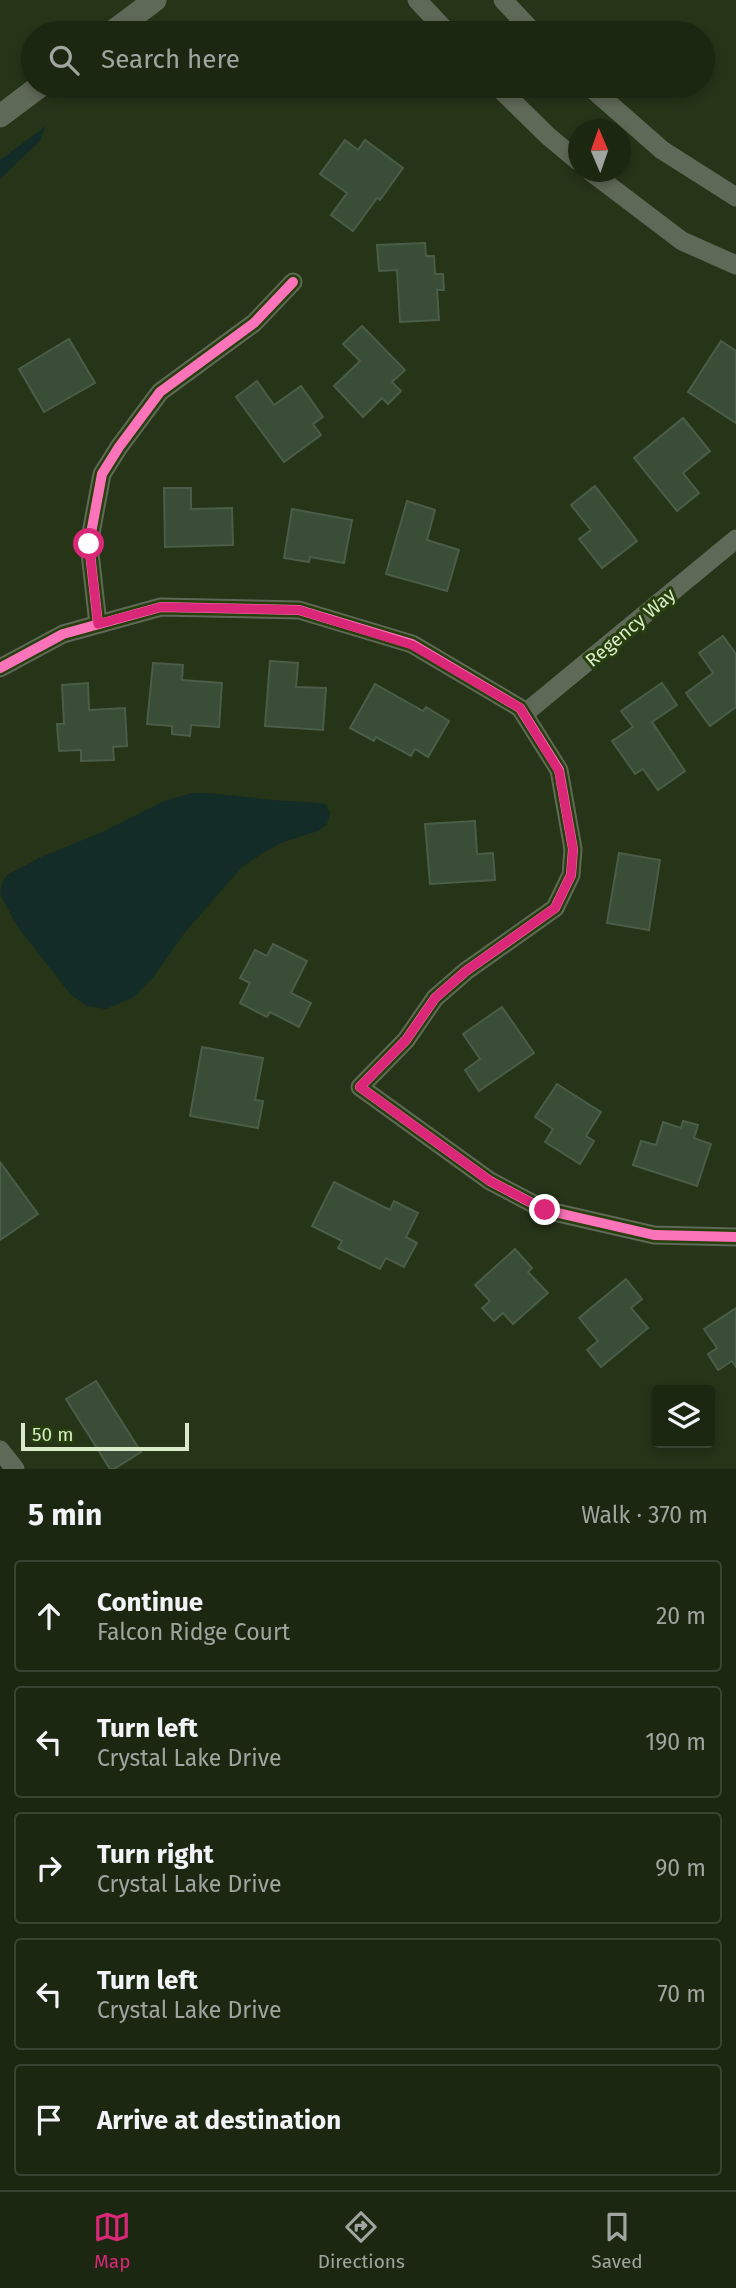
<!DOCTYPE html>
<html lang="en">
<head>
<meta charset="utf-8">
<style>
	body { margin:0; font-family:"Fira Sans",sans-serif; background:#293320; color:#f1f3f6 }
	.controls { position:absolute; right:21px; bottom:21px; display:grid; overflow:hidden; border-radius:7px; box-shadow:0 4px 10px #0003 }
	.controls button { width:63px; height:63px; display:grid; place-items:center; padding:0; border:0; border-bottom:2px solid #3a4432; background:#1c2712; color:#f1f3f6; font:35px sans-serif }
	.compass { position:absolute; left:568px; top:119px; width:63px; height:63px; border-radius:50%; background:#1c2712; box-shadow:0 4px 10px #0003; rotate:358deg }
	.scale { position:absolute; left:21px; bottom:18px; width:168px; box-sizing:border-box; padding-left:7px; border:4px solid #d8ebc9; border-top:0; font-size:19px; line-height:24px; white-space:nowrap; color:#d8ebc9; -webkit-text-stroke:5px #273f0d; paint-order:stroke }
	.stop { position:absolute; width:21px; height:21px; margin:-16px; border:5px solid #db2777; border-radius:50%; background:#fff }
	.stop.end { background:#db2777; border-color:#fff; box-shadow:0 2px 7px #0008 }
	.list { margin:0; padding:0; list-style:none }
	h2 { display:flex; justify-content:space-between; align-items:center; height:91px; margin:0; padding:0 28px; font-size:30px }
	h2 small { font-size:23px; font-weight:400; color:#a0a59f }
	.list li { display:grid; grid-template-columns:46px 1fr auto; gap:21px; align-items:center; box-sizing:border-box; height:112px; margin:0 14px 14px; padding:0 14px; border:2px solid #3a4432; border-radius:7px }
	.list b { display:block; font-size:26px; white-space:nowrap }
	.list p { margin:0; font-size:23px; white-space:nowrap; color:#a0a59f }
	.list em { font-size:23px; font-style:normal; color:#a0a59f }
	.icon { flex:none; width:38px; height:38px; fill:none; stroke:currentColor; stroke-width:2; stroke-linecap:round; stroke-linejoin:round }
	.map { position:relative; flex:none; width:736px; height:1469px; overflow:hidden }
	.search { position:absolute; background:#1c2712; box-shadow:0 4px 10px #0003; left:21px; right:21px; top:21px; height:77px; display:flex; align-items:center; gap:18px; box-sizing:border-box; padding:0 24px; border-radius:38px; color:#a0a59f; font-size:26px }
	.sheet { height:721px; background:#1c2712 }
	nav { display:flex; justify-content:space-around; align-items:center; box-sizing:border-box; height:98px; border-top:2px solid #3a4432; background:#1c2712; font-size:19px; color:#a0a59f }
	nav a { display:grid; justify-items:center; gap:4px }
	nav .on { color:#db2777 }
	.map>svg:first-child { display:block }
</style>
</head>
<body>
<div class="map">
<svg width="736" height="1469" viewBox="0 0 736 1469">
	<rect width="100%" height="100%" fill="#263418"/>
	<g fill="#142c28">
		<polygon points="46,126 40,141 0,179 0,160"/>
		<path d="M192,793C226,793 254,799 287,801C300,802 313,802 326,804L330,813L327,824L318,831L283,842L266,851L242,867L186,931L152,979L134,997L106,1009L87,1006L71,995L17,926L0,894L2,883L7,875L41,857L100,833L164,801Z"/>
	</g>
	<g fill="#3a4d36" stroke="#4a5d47" stroke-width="2">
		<polygon points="345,140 358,150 365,140 403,168 380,200 377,198 353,231 331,215 347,193 320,174"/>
		<polygon points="425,243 426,256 434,256 435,274 443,274 444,290 437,290 439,320 400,322 397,270 379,271 377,245"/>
		<polygon points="362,326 405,370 392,382 401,391 388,404 382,398 363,417 334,386 360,361 343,344"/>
		<polygon points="69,339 95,383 44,412 19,369"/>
		<polygon points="721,341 736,351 736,423 688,392"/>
		<polygon points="257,381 274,405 301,386 323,417 313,424 321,435 284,462 236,397"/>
		<polygon points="683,418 710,451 683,473 699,493 677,511 634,458"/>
		<polygon points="595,486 637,541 602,568 579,539 591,530 571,505"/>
		<polygon points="164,488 191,488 191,509 232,508 233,545 165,547"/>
		<polygon points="407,501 435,510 427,540 459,550 447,591 386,574"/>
		<polygon points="292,509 352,520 344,563 310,557 309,562 284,558"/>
		<polygon points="723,636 736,654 736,707 710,726 686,693 713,673 699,653"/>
		<polygon points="270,661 298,663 296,687 326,688 323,730 265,726"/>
		<polygon points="153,663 183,665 182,680 222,683 219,727 191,725 190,736 172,734 172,726 147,724"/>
		<polygon points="88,683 89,710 125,708 127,746 113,747 114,760 81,761 81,750 59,751 57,724 64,724 62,685"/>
		<polygon points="662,683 677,705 652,722 685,771 658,790 643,769 635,774 612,741 633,727 621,711"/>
		<polygon points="375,684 423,711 426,707 449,721 428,757 415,749 411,756 376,737 374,741 350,728"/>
		<polygon points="475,821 477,854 493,853 495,880 430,884 425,824"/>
		<polygon points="619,853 660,860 649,930 607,923"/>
		<polygon points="273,944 307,961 291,993 311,1003 299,1027 270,1012 267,1017 240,1003 250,983 240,978 255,950 267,956"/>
		<polygon points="502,1007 534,1053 479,1091 465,1070 480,1059 463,1034"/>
		<polygon points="202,1047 263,1058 255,1100 263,1101 258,1128 190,1116"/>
		<polygon points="557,1084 601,1112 586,1136 594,1141 580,1164 545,1142 553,1129 535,1117"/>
		<polygon points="683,1121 698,1125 694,1138 711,1144 697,1186 633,1165 641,1141 656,1145 663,1122 681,1128"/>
		<polygon points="0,1162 38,1214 0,1240"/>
		<polygon points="334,1182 390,1210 394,1201 418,1213 406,1237 417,1243 404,1267 386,1258 380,1269 338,1248 342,1241 312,1226"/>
		<polygon points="515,1249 532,1268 528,1272 548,1293 513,1324 503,1313 494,1321 482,1308 490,1301 475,1285"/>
		<polygon points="626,1279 642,1299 631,1308 648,1328 601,1367 587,1350 598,1341 579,1318"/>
		<polygon points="736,1308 736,1367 732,1361 718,1370 708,1354 717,1348 704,1329"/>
		<polygon points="96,1381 141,1452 114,1469 110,1469 66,1399"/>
	</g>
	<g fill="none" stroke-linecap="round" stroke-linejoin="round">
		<g stroke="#5f6957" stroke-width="19">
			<polyline points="417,0 448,33"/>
			<polyline points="503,0 534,33"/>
			<polyline points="497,86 548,136 578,161"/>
			<polyline points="589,86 662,150 736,197"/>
			<polyline points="591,172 682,241 736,265"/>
			<polyline points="98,624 89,544 102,474 119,447 160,392 254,323 293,282"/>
			<polyline points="0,668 63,634 161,607 299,610 412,644 520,708 559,770 573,849 571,875 555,908 466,971 435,998 406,1040 360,1087 490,1181 545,1210 654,1235 736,1237"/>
			<polyline points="524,714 736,539"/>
			<polyline points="0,1450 15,1469"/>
		</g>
		<g stroke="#5f6957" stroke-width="23">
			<polyline points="111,33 155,0"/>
			<polyline points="0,116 40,86"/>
		</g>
		<g stroke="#273f0d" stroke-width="15">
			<g id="cycleway">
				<polyline points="98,624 89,544 102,474 119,447 160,392 254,323 293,282"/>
				<polyline points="0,668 63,634 161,607 299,610 412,644 520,708 559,770 573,849 571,875 555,908 466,971 435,998 406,1040 360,1087 490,1181 545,1210 654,1235 736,1237"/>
			</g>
		</g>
		<use href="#cycleway" stroke="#fb73b8" stroke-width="10"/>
	</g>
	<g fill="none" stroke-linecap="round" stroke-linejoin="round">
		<polyline stroke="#db2777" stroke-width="9" points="89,544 98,624 161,607 299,610 412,645 520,708 559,771 573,849 571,875 555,908 466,971 435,998 406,1040 360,1087 490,1181 545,1210"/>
	</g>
	<g text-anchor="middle" stroke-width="6" stroke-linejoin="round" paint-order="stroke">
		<g font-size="19" fill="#d8ebc9" stroke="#273f0d">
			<text transform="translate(630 627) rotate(-40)" y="7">Regency Way</text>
		</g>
	</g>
</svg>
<div class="controls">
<button><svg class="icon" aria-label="layers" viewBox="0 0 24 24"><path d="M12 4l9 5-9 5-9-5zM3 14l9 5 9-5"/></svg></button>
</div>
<svg class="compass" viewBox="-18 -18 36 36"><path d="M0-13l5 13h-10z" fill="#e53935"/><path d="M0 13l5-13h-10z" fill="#a0a59f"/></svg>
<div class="scale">50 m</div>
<div class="stop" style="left:89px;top:544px"></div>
<div class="stop end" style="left:545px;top:1210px"></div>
<div class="search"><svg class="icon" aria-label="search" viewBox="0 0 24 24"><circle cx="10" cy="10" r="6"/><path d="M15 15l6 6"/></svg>Search here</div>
</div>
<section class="sheet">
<h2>5 min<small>Walk · 370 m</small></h2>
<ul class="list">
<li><svg class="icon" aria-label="ahead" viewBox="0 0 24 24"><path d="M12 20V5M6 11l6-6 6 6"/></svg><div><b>Continue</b><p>Falcon Ridge Court</p></div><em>20 m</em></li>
<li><svg class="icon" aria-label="left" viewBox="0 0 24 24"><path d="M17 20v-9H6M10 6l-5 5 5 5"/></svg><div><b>Turn left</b><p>Crystal Lake Drive</p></div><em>190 m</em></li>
<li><svg class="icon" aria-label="right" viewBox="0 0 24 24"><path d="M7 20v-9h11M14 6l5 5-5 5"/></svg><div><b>Turn right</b><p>Crystal Lake Drive</p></div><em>90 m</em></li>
<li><svg class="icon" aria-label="left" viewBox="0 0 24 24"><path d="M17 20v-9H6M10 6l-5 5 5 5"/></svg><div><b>Turn left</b><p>Crystal Lake Drive</p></div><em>70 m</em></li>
<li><svg class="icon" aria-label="arrive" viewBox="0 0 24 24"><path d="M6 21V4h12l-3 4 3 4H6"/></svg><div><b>Arrive at destination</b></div></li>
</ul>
</section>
<nav>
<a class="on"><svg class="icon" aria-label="map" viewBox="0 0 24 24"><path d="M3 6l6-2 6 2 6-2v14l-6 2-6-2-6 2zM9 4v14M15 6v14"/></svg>Map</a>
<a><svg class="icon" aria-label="directions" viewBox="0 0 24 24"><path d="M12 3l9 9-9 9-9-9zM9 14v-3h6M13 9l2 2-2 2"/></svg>Directions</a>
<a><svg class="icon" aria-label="saved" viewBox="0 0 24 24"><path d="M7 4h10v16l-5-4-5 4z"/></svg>Saved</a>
</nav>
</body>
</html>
